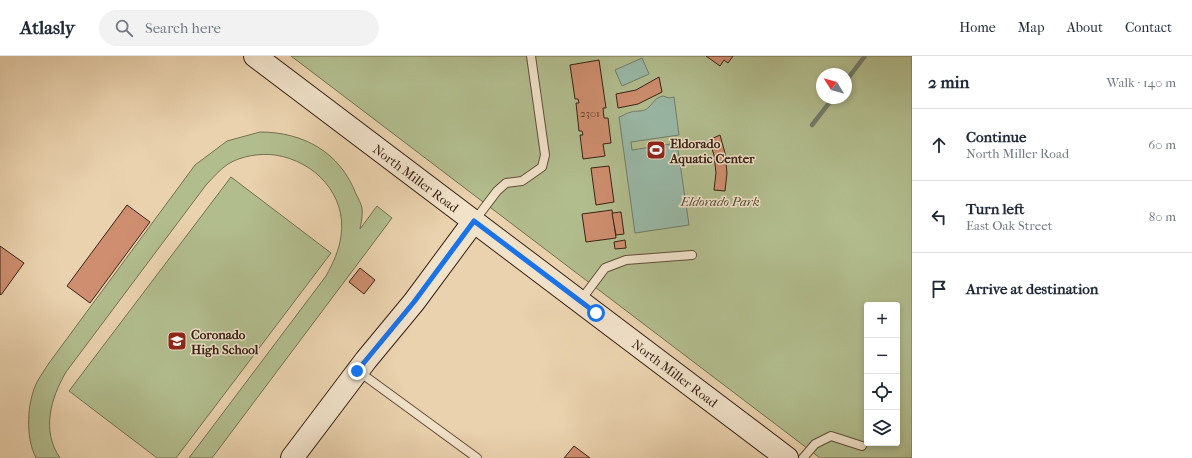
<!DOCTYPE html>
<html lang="en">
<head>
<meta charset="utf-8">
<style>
	body { margin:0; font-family:"IM FELL French Canon",serif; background:#f2f2f3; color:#1f2937 }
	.controls { position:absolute; right:12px; bottom:12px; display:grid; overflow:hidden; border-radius:4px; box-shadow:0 2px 6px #0003 }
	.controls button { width:36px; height:36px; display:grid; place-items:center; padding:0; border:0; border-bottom:1px solid #e0e1e3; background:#fff; color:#1f2937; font:20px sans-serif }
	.compass { position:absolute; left:816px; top:12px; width:36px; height:36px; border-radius:50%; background:#fff; box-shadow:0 2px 6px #0003; rotate:307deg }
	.stop { position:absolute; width:12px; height:12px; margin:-9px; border:3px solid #1a73e8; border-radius:50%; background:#fff }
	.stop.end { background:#1a73e8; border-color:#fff; box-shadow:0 1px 4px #0008 }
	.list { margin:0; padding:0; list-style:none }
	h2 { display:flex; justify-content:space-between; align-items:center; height:52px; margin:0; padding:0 16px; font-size:17px }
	h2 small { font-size:13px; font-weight:400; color:#747a83 }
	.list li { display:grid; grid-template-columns:26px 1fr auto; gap:12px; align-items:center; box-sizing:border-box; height:72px; padding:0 16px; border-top:1px solid #e0e1e3 }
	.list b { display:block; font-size:15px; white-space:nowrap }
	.list p { margin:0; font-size:13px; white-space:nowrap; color:#747a83 }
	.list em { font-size:13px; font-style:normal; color:#747a83 }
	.icon { flex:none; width:22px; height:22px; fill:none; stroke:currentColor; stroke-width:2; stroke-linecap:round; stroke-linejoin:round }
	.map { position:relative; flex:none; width:912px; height:402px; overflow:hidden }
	header { display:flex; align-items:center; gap:24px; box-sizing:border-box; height:56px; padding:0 20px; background:#fff; border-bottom:1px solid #e0e1e3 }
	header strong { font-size:19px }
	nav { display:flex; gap:22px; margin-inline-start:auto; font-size:14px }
	.search { width:280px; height:36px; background:#f2f2f3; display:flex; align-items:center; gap:10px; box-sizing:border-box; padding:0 14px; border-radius:22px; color:#747a83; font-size:15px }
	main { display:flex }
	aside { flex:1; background:#fff }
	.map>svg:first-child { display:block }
</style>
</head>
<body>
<header>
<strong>Atlasly</strong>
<div class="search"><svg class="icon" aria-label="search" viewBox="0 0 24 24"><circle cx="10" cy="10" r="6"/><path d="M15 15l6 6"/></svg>Search here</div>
<nav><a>Home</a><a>Map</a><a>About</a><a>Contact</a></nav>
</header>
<main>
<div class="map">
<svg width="912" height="402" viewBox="0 0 912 402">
	<rect width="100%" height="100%" fill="#ead2ae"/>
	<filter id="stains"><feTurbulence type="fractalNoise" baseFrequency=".005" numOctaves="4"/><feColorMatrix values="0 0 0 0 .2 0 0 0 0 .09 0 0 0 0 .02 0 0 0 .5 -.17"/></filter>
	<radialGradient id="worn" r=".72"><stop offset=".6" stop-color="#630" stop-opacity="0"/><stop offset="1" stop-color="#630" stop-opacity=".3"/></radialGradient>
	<g fill="#b2bd8e" stroke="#757051" fill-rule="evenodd">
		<path d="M291,0H912V402H820ZM822,18H846V42H822ZM867,249H897V387H867Z"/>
		<path d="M260,76C303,76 340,96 356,138C358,142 361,147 362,152C363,159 361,167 360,173L377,150L392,162L212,402H189L326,220C333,207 339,195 341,180C347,139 315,105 275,99C260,97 241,100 228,108C219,114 213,122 206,129L66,316C51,342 41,374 60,402H36C25,381 27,346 37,326C41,319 45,313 49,307L195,109L227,85Z"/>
		<polygon points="231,121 331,197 176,402 157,402 69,335"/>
	</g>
	<g fill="#99b8a6" stroke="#727c6c">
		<polygon points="642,2 649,18 622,30 615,14"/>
		<path d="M663,40L669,42L674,41L679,79L631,86L632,94L677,87L689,169L635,177L619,61C623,60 626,57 631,56C637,54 643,57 649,51C654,46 655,42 663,40Z"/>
	</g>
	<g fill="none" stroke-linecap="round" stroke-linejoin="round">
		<g stroke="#727c6c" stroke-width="4.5">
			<polyline points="846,25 865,0"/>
			<polyline points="812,69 833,42"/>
		</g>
	</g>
	<g fill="#ce8e6f" stroke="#382214">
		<polygon points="706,0 733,0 728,7 724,4 720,10"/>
		<polygon points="599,4 606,52 603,52 604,62 608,62 611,87 603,88 605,100 583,103 580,79 583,79 582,75 579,75 576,47 579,47 578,43 575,43 570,9"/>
		<polygon points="659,21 662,36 638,48 618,52 616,38 636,34"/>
		<polygon points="720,79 725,97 727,117 725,135 714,134 716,117 714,99 709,84"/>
		<polygon points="609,110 614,146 596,149 591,112"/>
		<polygon points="127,149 150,166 90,247 67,230"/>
		<polygon points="612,154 616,182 586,186 582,158"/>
		<polygon points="621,156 624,178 616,179 612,157"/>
		<polygon points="625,184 626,192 615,193 614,186"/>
		<polygon points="0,190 24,207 1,239 0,238"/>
		<polygon points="360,212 375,224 364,238 349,226"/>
		<polygon points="574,390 590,402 564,402"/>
	</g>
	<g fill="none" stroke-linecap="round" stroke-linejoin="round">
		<g stroke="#644e3a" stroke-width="10">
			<g id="lane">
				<polyline points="475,164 497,135 506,127 522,125 542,111 545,99 531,0"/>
				<polyline points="581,244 605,212 626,204 692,199"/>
				<polyline points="358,315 477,402"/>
				<polyline points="803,402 815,388 831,380 862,390"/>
			</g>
		</g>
		<g stroke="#382214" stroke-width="24">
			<g id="secondary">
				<polyline points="255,0 787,402"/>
				<polyline points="292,402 366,304 414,246 474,165"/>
			</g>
		</g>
		<use href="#lane" stroke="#f1e2ca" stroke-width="8"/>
		<use href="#secondary" stroke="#f1e2ca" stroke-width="22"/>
	</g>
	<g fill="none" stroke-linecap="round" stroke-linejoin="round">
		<polyline stroke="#1a73e8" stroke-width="5" points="357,315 414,246 474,165 596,257"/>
	</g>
	<defs>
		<g id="stadium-square" transform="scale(1)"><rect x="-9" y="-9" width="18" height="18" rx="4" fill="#8f2418" stroke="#f1e2ca"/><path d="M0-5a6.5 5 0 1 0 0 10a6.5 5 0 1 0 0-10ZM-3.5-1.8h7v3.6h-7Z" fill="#fff"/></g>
		<g id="school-square" transform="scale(1)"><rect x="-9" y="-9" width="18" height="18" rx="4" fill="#8f2418" stroke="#f1e2ca"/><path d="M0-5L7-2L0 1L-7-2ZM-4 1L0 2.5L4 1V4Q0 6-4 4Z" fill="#fff"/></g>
	</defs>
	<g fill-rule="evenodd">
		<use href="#stadium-square" x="656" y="94"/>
		<use href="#school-square" x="177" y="285"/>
	</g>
	<g text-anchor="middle" stroke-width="3" stroke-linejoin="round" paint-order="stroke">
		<g font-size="11" fill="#5e3d2b">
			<text x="590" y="61">2301</text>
		</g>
		<g font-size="13" font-weight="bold" fill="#382214" stroke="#f1e2ca" text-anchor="start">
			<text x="670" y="92">Eldorado<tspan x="670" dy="15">Aquatic Center</tspan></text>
			<text x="191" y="283">Coronado<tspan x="191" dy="15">High School</tspan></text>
		</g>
		<g font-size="13" fill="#382214" stroke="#f1e2ca">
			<text transform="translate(416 122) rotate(37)" y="5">North Miller Road</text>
			<text transform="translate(675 317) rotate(37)" y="5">North Miller Road</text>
		</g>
		<g font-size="13" font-style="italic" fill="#564932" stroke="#f1e2ca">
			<text x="720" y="150">Eldorado Park</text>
		</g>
	</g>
	<rect width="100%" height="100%" filter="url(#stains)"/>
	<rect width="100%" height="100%" fill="url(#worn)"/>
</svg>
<div class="controls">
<button>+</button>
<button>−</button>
<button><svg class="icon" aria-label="locate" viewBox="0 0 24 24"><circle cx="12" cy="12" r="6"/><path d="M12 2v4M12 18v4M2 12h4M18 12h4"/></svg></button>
<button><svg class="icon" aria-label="layers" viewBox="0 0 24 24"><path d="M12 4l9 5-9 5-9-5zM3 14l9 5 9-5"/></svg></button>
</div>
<svg class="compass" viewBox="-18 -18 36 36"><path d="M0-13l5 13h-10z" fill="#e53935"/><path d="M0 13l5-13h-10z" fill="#747a83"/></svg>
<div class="stop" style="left:596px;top:257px"></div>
<div class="stop end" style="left:357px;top:315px"></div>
</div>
<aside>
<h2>2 min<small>Walk · 140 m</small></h2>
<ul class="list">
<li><svg class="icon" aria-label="ahead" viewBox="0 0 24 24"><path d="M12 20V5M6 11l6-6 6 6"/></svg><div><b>Continue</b><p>North Miller Road</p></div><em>60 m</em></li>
<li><svg class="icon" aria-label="left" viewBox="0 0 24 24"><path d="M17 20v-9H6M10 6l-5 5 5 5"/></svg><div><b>Turn left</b><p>East Oak Street</p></div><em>80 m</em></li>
<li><svg class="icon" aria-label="arrive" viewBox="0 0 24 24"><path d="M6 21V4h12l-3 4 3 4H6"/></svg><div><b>Arrive at destination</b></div></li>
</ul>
</aside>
</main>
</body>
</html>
